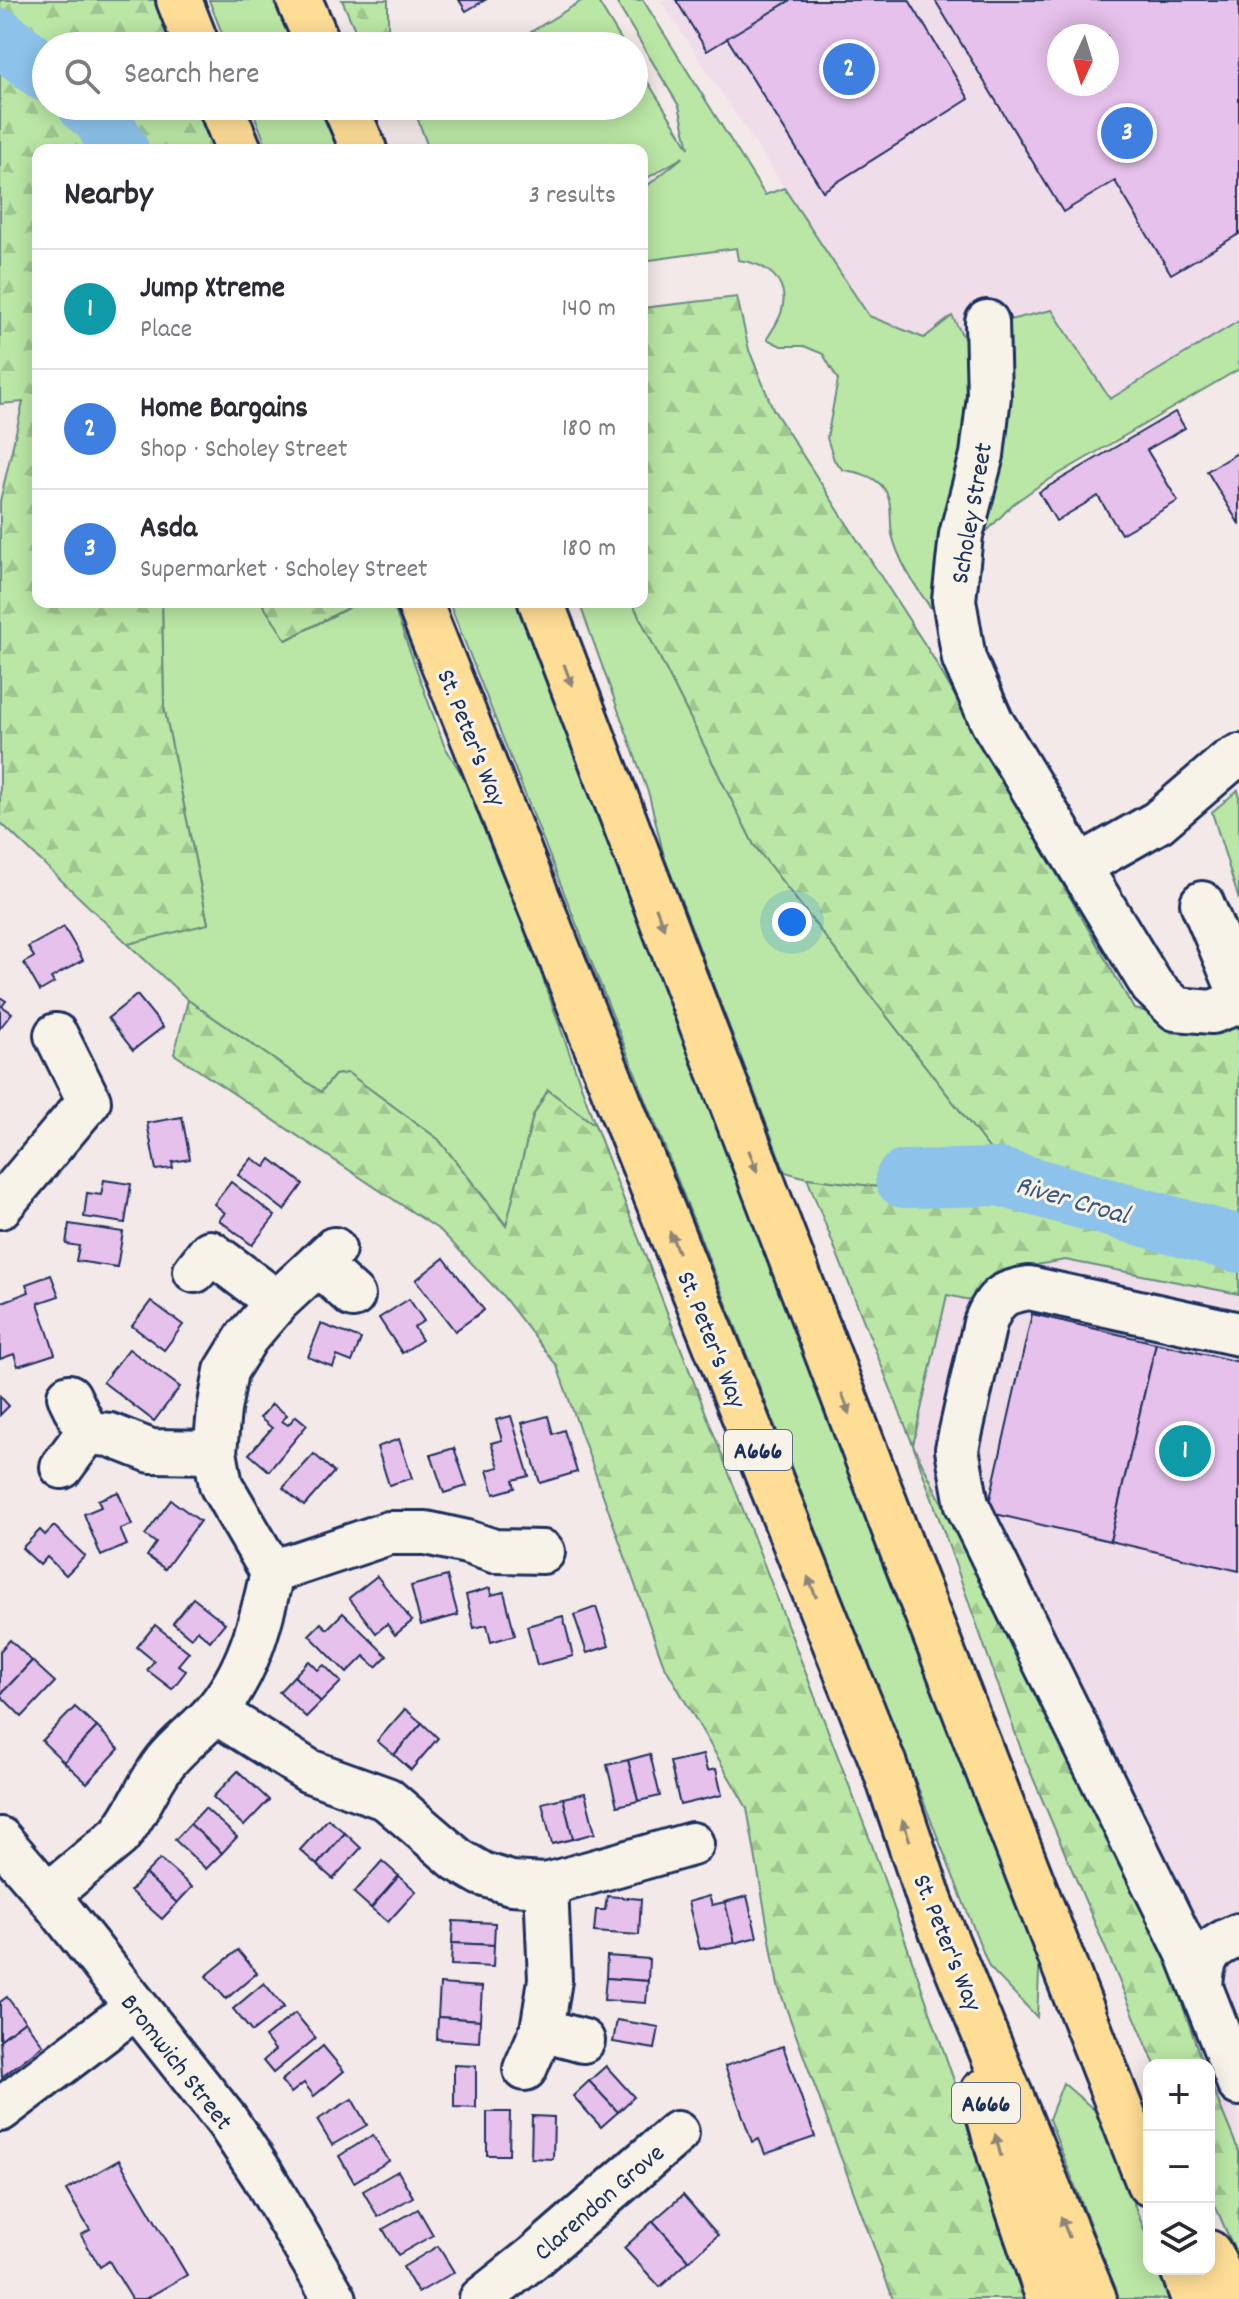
<!DOCTYPE html>
<html lang="en">
<head>
<meta charset="utf-8">
<style>
	body { margin:0; font-family:Dekko,sans-serif; background:#f2f2f3; color:#2b2b33 }
	.controls { position:absolute; right:24px; bottom:24px; display:grid; overflow:hidden; border-radius:16px; box-shadow:0 4px 20px #0003 }
	.controls button { width:72px; height:72px; display:grid; place-items:center; padding:0; border:0; border-bottom:2px solid #e1e1e2; background:#fff; color:#2b2b33; font:40px sans-serif }
	.compass { position:absolute; left:1047px; top:24px; width:72px; height:72px; border-radius:50%; background:#fff; box-shadow:0 4px 20px #0003; rotate:184deg }
	.you { position:absolute; left:792px; top:922px; width:28px; height:28px; margin:-20px; border:6px solid #fff; border-radius:50%; background:#1a73e8; box-shadow:0 0 0 12px #1a73e833 }
	.badge { display:grid; place-items:center; width:52px; height:52px; border-radius:50%; background:#7c3aed; color:#fff; font-size:26px; font-weight:700 }
	.pin { position:absolute; translate:-50% -50%; border:4px solid #fff; box-shadow:0 2px 8px #0006 }
	.list { margin:0; padding:0; list-style:none }
	h2 { display:flex; justify-content:space-between; align-items:center; height:104px; margin:0; padding:0 32px; font-size:34px }
	h2 small { font-size:26px; font-weight:400; color:#7c7c81 }
	.list li { display:grid; grid-template-columns:52px 1fr auto; gap:24px; align-items:center; box-sizing:border-box; height:120px; padding:0 32px; border-top:2px solid #e1e1e2 }
	.list b { display:block; font-size:30px; white-space:nowrap }
	.list p { margin:0; font-size:26px; white-space:nowrap; color:#7c7c81 }
	.list em { font-size:26px; font-style:normal; color:#7c7c81 }
	.icon { flex:none; width:44px; height:44px; fill:none; stroke:currentColor; stroke-width:2; stroke-linecap:round; stroke-linejoin:round }
	.map { position:relative; flex:none; width:1239px; height:2299px; overflow:hidden }
	.search { position:absolute; background:#fff; box-shadow:0 4px 20px #0003; left:32px; top:32px; width:616px; height:88px; display:flex; align-items:center; gap:20px; box-sizing:border-box; padding:0 28px; border-radius:44px; color:#7c7c81; font-size:30px }
	.panel { position:absolute; background:#fff; box-shadow:0 4px 20px #0003; left:32px; top:144px; width:616px; height:464px; border-radius:16px }
	.map>svg:first-child { display:block }
</style>
</head>
<body>
<div class="map">
<svg width="1239" height="2299" viewBox="0 0 1239 2299">
	<defs>
		<pattern id="forest-firs" width="22" height="20" patternUnits="userSpaceOnUse" patternTransform="scale(2)"><rect width="22" height="20" fill="#bae7a5"/><path d="M5 1l3.5 6h-7zM16 11l3.5 6h-7z" fill="#9fc690"/></pattern>
	</defs>
	<rect width="100%" height="100%" fill="#f4e9e9"/>
	<filter id="ink" filterUnits="userSpaceOnUse"><feTurbulence type="fractalNoise" baseFrequency=".0125" numOctaves="2"/><feDisplacementMap in="SourceGraphic" scale="16" xChannelSelector="R" yChannelSelector="G"/><feConvolveMatrix kernelMatrix="1 2 1 2 8 2 1 2 1" color-interpolation-filters="sRGB"/></filter>
	<g filter="url(#ink)">
		<g fill="#f0ddea" fill-rule="evenodd">
			<path d="M660,0H1239V321L1109,399L1052,311L1009,320L966,342L952,317L924,338L869,316ZM1059,36H1107V84H1059Z"/>
			<polygon points="1065,1260 1239,1294 1239,2152 1209,2079 1209,2065 1203,2065 1195,2044 1161,1942 913,1445 947,1295 970,1300 1000,1271"/>
		</g>
		<g fill="#bae7a5" stroke="#6a8b82" stroke-width="2">
			<polygon points="209,0 275,0 295,46 227,46"/>
			<polygon points="583,0 597,0 625,46 508,46"/>
			<path d="M615,0H643L765,195L784,188L869,316L924,338L952,316L966,342V438L937,616C920,594 898,561 892,534C889,518 894,500 882,486C872,475 857,472 843,470L834,460L827,438L838,380L823,354L804,346H781L767,339C772,330 780,320 782,310C790,280 765,263 738,260L736,248L642,261V190L683,157L642,181V150H429L413,106H634V60L689,148L679,106Z"/>
			<polygon points="251,106 320,106 339,150 268,150"/>
			<path d="M1052,310L1110,399L1239,321V369L1040,485L1013,504L987,531H974C991,460 1011,392 1009,320Z"/>
			<polygon points="162,602 261,602 287,640 359,602 392,602 444,745 483,810 595,1125 548,1090 533,1116 507,1226 438,1139 348,1073 335,1075 321,1092 188,1000 128,944 208,923 164,707"/>
			<polygon points="449,602 518,602 1040,1950 1037,2017 989,1967"/>
			<polygon points="579,602 632,602 754,845 1006,1170 990,1201 807,1178 785,1172 664,856 649,795"/>
			<polygon points="1238,790 1239,795 1239,900 1212,812"/>
			<polygon points="1063,2083 1098,2113 1149,2242 1149,2269 1160,2269 1172,2299 1119,2299 1049,2119"/>
		</g>
		<g fill="url(#forest-firs)" stroke="#6a8b82" stroke-width="2">
			<polygon points="0,0 157,0 175,46 46,46 46,106 199,106 216,150 38,150 38,602 162,602 164,707 208,924 128,944 0,822 0,501 23,402 0,404"/>
			<polygon points="342,0 388,0 388,46 362,46"/>
			<polygon points="737,297 749,350 773,409 931,654 1134,1009 1239,1028 1239,1294 1065,1260 1001,1271 970,1300 947,1295 913,1445 1161,1942 1203,2065 1155,2065 1022,1752 913,1445 807,1178 989,1201 1006,1170 754,845 632,602 642,602 642,308"/>
			<polygon points="261,602 359,602 286,640"/>
			<polygon points="188,1000 321,1092 335,1075 348,1073 438,1139 506,1226 533,1116 548,1090 595,1125 872,1845 1030,2299 893,2299 778,1986 747,1808 663,1663 557,1366 502,1295 441,1231 174,1054"/>
			<polygon points="1209,2079 1239,2152 1239,2261 1209,2191"/>
		</g>
		<g fill="none" stroke-linecap="round" stroke-linejoin="round">
			<g stroke="#8dc3eb" stroke-width="58">
				<polyline points="0,37 46,73"/>
				<polyline points="87,106 101,117 120,150"/>
				<polyline points="904,1179 999,1177 1239,1244"/>
			</g>
		</g>
		<g fill="#e6c1eb" stroke="#1b2f5e" stroke-width="2" fill-rule="evenodd">
			<polygon points="459,0 485,0 466,11"/>
			<polygon points="676,0 791,0 707,51"/>
			<polygon points="791,0 909,0 969,99 823,191 727,38"/>
			<path d="M935,0H1239V234L1171,274L1115,181L1063,212ZM1059,36H1107V84H1059Z"/>
			<polygon points="1175,412 1185,428 1147,450 1178,501 1121,534 1098,496 1056,521 1039,492"/>
			<polygon points="1239,452 1239,524 1207,471"/>
			<polygon points="64,927 83,960 51,978 54,983 40,991 24,963 34,957 28,947"/>
			<polygon points="137,995 163,1027 133,1050 108,1018"/>
			<polygon points="0,997 6,1001 2,1006 12,1013 0,1028"/>
			<polygon points="182,1117 190,1159 172,1162 173,1168 156,1170 147,1123"/>
			<polygon points="252,1158 265,1167 271,1159 303,1184 284,1210 238,1175"/>
			<polygon points="104,1180 131,1184 125,1223 84,1217 87,1193 101,1195"/>
			<polygon points="231,1182 275,1216 252,1245 219,1220 225,1213 214,1204"/>
			<polygon points="69,1224 123,1232 117,1267 76,1261 79,1246 66,1244"/>
			<polygon points="444,1258 484,1310 455,1331 416,1280"/>
			<polygon points="51,1275 59,1296 38,1303 55,1354 18,1366 14,1354 0,1359 0,1303 29,1292 26,1284"/>
			<polygon points="409,1299 424,1321 414,1327 422,1340 402,1353 379,1318"/>
			<polygon points="151,1301 183,1325 164,1350 132,1326"/>
			<polygon points="1032,1314 1156,1343 1110,1541 987,1512"/>
			<polygon points="321,1324 361,1339 352,1362 337,1356 333,1367 308,1357"/>
			<polygon points="1156,1343 1239,1362 1239,1571 1110,1541"/>
			<polygon points="129,1349 180,1387 154,1421 103,1382"/>
			<polygon points="0,1396 9,1406 0,1415"/>
			<polygon points="272,1404 287,1415 282,1421 288,1425 296,1416 307,1425 269,1471 249,1454 272,1428 260,1418"/>
			<polygon points="511,1416 529,1476 513,1480 515,1488 494,1494 487,1470 499,1467 491,1443 502,1440 496,1420"/>
			<polygon points="548,1416 553,1434 564,1430 577,1472 540,1483 522,1423"/>
			<polygon points="399,1439 412,1478 389,1485 377,1447"/>
			<polygon points="454,1448 467,1486 444,1493 431,1455"/>
			<polygon points="314,1454 334,1472 304,1506 283,1488"/>
			<polygon points="118,1492 132,1525 120,1529 127,1545 101,1556 84,1514 101,1507 98,1500"/>
			<polygon points="171,1500 200,1521 165,1569 147,1556 156,1543 145,1535"/>
			<polygon points="54,1526 85,1556 66,1575 47,1557 40,1565 22,1548 40,1530 45,1535"/>
			<polygon points="377,1576 412,1621 395,1635 387,1624 376,1633 349,1598"/>
			<polygon points="447,1576 458,1615 421,1625 411,1586"/>
			<polygon points="490,1588 491,1595 504,1592 515,1635 491,1642 487,1625 474,1628 466,1595"/>
			<polygon points="193,1598 225,1623 210,1641 197,1630 191,1638 173,1623"/>
			<polygon points="596,1607 609,1646 587,1653 574,1615"/>
			<polygon points="343,1613 387,1656 376,1667 364,1656 347,1673 309,1635 321,1623 327,1629"/>
			<polygon points="563,1616 573,1656 537,1665 527,1626"/>
			<polygon points="155,1625 189,1652 178,1665 186,1671 172,1689 147,1670 154,1661 137,1647"/>
			<polygon points="10,1640 32,1661 0,1695 0,1651"/>
			<polygon points="32,1661 55,1682 22,1717 0,1695"/>
			<polygon points="309,1661 318,1670 324,1665 341,1682 321,1702 294,1676"/>
			<polygon points="294,1676 321,1702 306,1717 279,1692"/>
			<polygon points="75,1707 97,1727 64,1762 42,1741"/>
			<polygon points="405,1709 422,1723 394,1755 377,1741"/>
			<polygon points="422,1723 438,1738 411,1770 394,1755"/>
			<polygon points="97,1727 119,1749 87,1783 64,1762"/>
			<polygon points="650,1754 660,1796 638,1801 628,1760"/>
			<polygon points="703,1755 707,1771 716,1769 722,1795 680,1805 670,1762"/>
			<polygon points="628,1760 638,1801 617,1806 607,1765"/>
			<polygon points="238,1771 269,1800 244,1826 213,1797"/>
			<polygon points="585,1793 595,1833 573,1839 563,1798"/>
			<polygon points="563,1798 573,1839 552,1844 542,1803"/>
			<polygon points="205,1808 237,1837 222,1853 190,1824"/>
			<polygon points="328,1819 345,1833 317,1865 300,1850"/>
			<polygon points="190,1824 222,1853 206,1869 175,1840"/>
			<polygon points="345,1833 361,1848 333,1879 317,1865"/>
			<polygon points="160,1859 192,1887 177,1903 145,1874"/>
			<polygon points="382,1861 399,1876 371,1908 354,1893"/>
			<polygon points="145,1874 177,1903 162,1919 130,1891"/>
			<polygon points="399,1876 416,1891 388,1922 371,1908"/>
			<polygon points="607,1896 641,1899 639,1935 594,1932 596,1910 605,1910"/>
			<polygon points="709,1896 712,1905 725,1902 735,1943 700,1949 688,1902"/>
			<polygon points="747,1896 757,1937 735,1943 725,1902"/>
			<polygon points="453,1921 495,1923 494,1945 452,1943"/>
			<polygon points="452,1943 494,1945 493,1967 451,1965"/>
			<polygon points="238,1950 257,1973 226,1999 206,1976"/>
			<polygon points="607,1956 649,1959 648,1981 606,1978"/>
			<polygon points="606,1978 648,1981 646,2003 604,2000"/>
			<polygon points="264,1983 284,2007 252,2032 233,2009"/>
			<polygon points="440,1984 482,1987 480,2020 438,2017"/>
			<polygon points="7,1997 25,2021 0,2040 0,2002"/>
			<polygon points="295,2013 316,2038 273,2073 263,2061 275,2050 265,2037"/>
			<polygon points="438,2017 480,2020 479,2042 437,2039"/>
			<polygon points="617,2020 659,2027 655,2049 613,2042"/>
			<polygon points="25,2021 43,2045 2,2077 0,2040"/>
			<polygon points="323,2046 344,2071 314,2096 304,2083 291,2093 281,2081"/>
			<polygon points="783,2046 815,2137 765,2154 759,2139 752,2142 725,2066"/>
			<polygon points="454,2065 476,2066 476,2108 454,2107"/>
			<polygon points="606,2066 634,2097 618,2112 589,2081"/>
			<polygon points="589,2081 618,2112 601,2127 573,2096"/>
			<polygon points="352,2099 367,2125 332,2145 317,2120"/>
			<polygon points="487,2112 510,2112 509,2155 487,2155"/>
			<polygon points="532,2116 554,2117 553,2159 531,2158"/>
			<polygon points="373,2135 389,2161 354,2182 339,2156"/>
			<polygon points="119,2160 187,2275 145,2299 132,2299 109,2261 100,2267 81,2235 90,2230 66,2190"/>
			<polygon points="398,2171 413,2197 378,2217 363,2191"/>
			<polygon points="683,2195 718,2235 689,2261 653,2221"/>
			<polygon points="418,2209 433,2235 398,2255 383,2229"/>
			<polygon points="653,2221 689,2261 660,2287 624,2248"/>
			<polygon points="438,2246 454,2272 418,2293 403,2267"/>
		</g>
		<g fill="none" stroke-linecap="round" stroke-linejoin="round">
			<g stroke="#1b2f5e" stroke-width="48">
				<g id="minor">
					<polyline points="987,322 989,396 982,455 961,535 954,600 964,659 992,722 1152,986 1176,1009 1212,1012 1239,1002"/>
					<polyline points="1080,866 1158,822 1228,762 1239,756"/>
					<polyline points="1202,903 1239,991"/>
					<polyline points="0,1207 89,1101 56,1035"/>
					<polyline points="334,1249 318,1264 353,1296"/>
					<polyline points="195,1271 210,1252 277,1302"/>
					<path d="M1239,1334L1029,1288C1003,1292 995,1297 985,1323L957,1449L967,1505L1187,1952L1239,2084"/>
					<polyline points="87,1433 110,1435 151,1451 215,1452"/>
					<polyline points="62,1467 87,1433 69,1396"/>
					<polyline points="272,1572 389,1533 426,1533 467,1542 494,1551 543,1552"/>
					<polyline points="215,1712 309,1771 387,1799 458,1860 482,1874 511,1883 546,1885 692,1844"/>
					<polyline points="0,1839 48,1895 227,2121 262,2174 335,2299"/>
					<path d="M48,1895L119,1836C138,1813 147,1785 165,1762C179,1744 198,1731 213,1714C248,1674 261,1623 272,1572L221,1485L215,1452L219,1410L226,1371L247,1337L277,1302L318,1264"/>
					<path d="M1201,1987C1203,1954 1210,1947 1239,1935"/>
					<polyline points="542,2030 550,1980 546,1885"/>
					<polyline points="525,2069 542,2030 583,2041"/>
					<polyline points="0,2110 136,2007"/>
					<polyline points="481,2299 534,2257 677,2133"/>
				</g>
			</g>
			<g stroke="#1b2f5e" stroke-width="50">
				<g id="highway">
					<polyline points="179,0 197,46"/>
					<polyline points="299,0 319,46"/>
					<polyline points="221,106 239,150"/>
					<polyline points="345,106 364,150"/>
					<polyline points="419,602 884,1765 931,1904 1094,2299"/>
					<polyline points="541,602 904,1554 1149,2183"/>
					<polyline points="983,2092 1002,2161 1049,2299"/>
					<polyline points="1209,2253 1231,2299"/>
					<polyline points="1183,2269 1194,2299"/>
				</g>
			</g>
			<use href="#minor" stroke="#f7f3e8" stroke-width="42"/>
			<use href="#highway" stroke="#fedd96" stroke-width="44"/>
		</g>
		<defs><path id="oneway-solid" d="M-6-.8H1V-3.2L6.5 0L1 3.2V.8H-6Z" transform="scale(2)"/></defs>
		<g fill="#8c867a">
			<use href="#oneway-solid" transform="translate(568 675) rotate(70)"/>
			<use href="#oneway-solid" transform="translate(660 918) rotate(69)"/>
			<use href="#oneway-solid" transform="translate(753 1161) rotate(69)"/>
			<use href="#oneway-solid" transform="translate(674 1242) rotate(-112)"/>
			<use href="#oneway-solid" transform="translate(846 1404) rotate(69)"/>
			<use href="#oneway-solid" transform="translate(812 1587) rotate(-112)"/>
			<use href="#oneway-solid" transform="translate(906 1830) rotate(-109)"/>
			<use href="#oneway-solid" transform="translate(998 2145) rotate(-105)"/>
			<use href="#oneway-solid" transform="translate(1065 2227) rotate(-112)"/>
		</g>
	</g>
	<g text-anchor="middle" stroke-width="6" stroke-linejoin="round" paint-order="stroke">
		<g fill="#f7f3e8" stroke="#5d6a87" stroke-width="2">
			<rect x="724" y="1430" width="68" height="40" rx="6"/>
			<rect x="952" y="2083" width="68" height="40" rx="6"/>
		</g>
		<g font-size="24" font-weight="bold" fill="#1b2f5e">
			<text x="758" y="1458">A666</text>
			<text x="986" y="2111">A666</text>
		</g>
		<g font-size="26" fill="#1b2f5e" stroke="#f7f3e8">
			<text transform="translate(970 513) rotate(-80)" y="9">Scholey Street</text>
			<text transform="translate(473 737) rotate(68)" y="9">St. Peter's Way</text>
			<text transform="translate(713 1339) rotate(68)" y="9">St. Peter's Way</text>
			<text transform="translate(949 1942) rotate(68)" y="9">St. Peter's Way</text>
			<text transform="translate(178 2061) rotate(52)" y="9">Bromwich Street</text>
			<text transform="translate(598 2201) rotate(-41)" y="9">Clarendon Grove</text>
		</g>
		<g font-size="28" font-style="italic" fill="#385481" stroke="#f7f3e8">
			<text transform="translate(1073 1198) rotate(16)" y="10">River Croal</text>
		</g>
	</g>
</svg>
<div class="controls">
<button>+</button>
<button>−</button>
<button><svg class="icon" aria-label="layers" viewBox="0 0 24 24"><path d="M12 4l9 5-9 5-9-5zM3 14l9 5 9-5"/></svg></button>
</div>
<svg class="compass" viewBox="-18 -18 36 36"><path d="M0-13l5 13h-10z" fill="#e53935"/><path d="M0 13l5-13h-10z" fill="#7c7c81"/></svg>
<div class="you"></div>
<div class="pin badge" style="left:1185px;top:1451px;background:#0f9aa8">1</div>
<div class="pin badge" style="left:849px;top:69px;background:#3f7fe0">2</div>
<div class="pin badge" style="left:1127px;top:133px;background:#3f7fe0">3</div>
<div class="search"><svg class="icon" aria-label="search" viewBox="0 0 24 24"><circle cx="10" cy="10" r="6"/><path d="M15 15l6 6"/></svg>Search here</div>
<section class="panel">
<h2>Nearby<small>3 results</small></h2>
<ul class="list">
<li><span class="badge" style="background:#0f9aa8">1</span><div><b>Jump Xtreme</b><p>Place</p></div><em>140 m</em></li>
<li><span class="badge" style="background:#3f7fe0">2</span><div><b>Home Bargains</b><p>Shop · Scholey Street</p></div><em>180 m</em></li>
<li><span class="badge" style="background:#3f7fe0">3</span><div><b>Asda</b><p>Supermarket · Scholey Street</p></div><em>180 m</em></li>
</ul>
</section>
</div>
</body>
</html>
